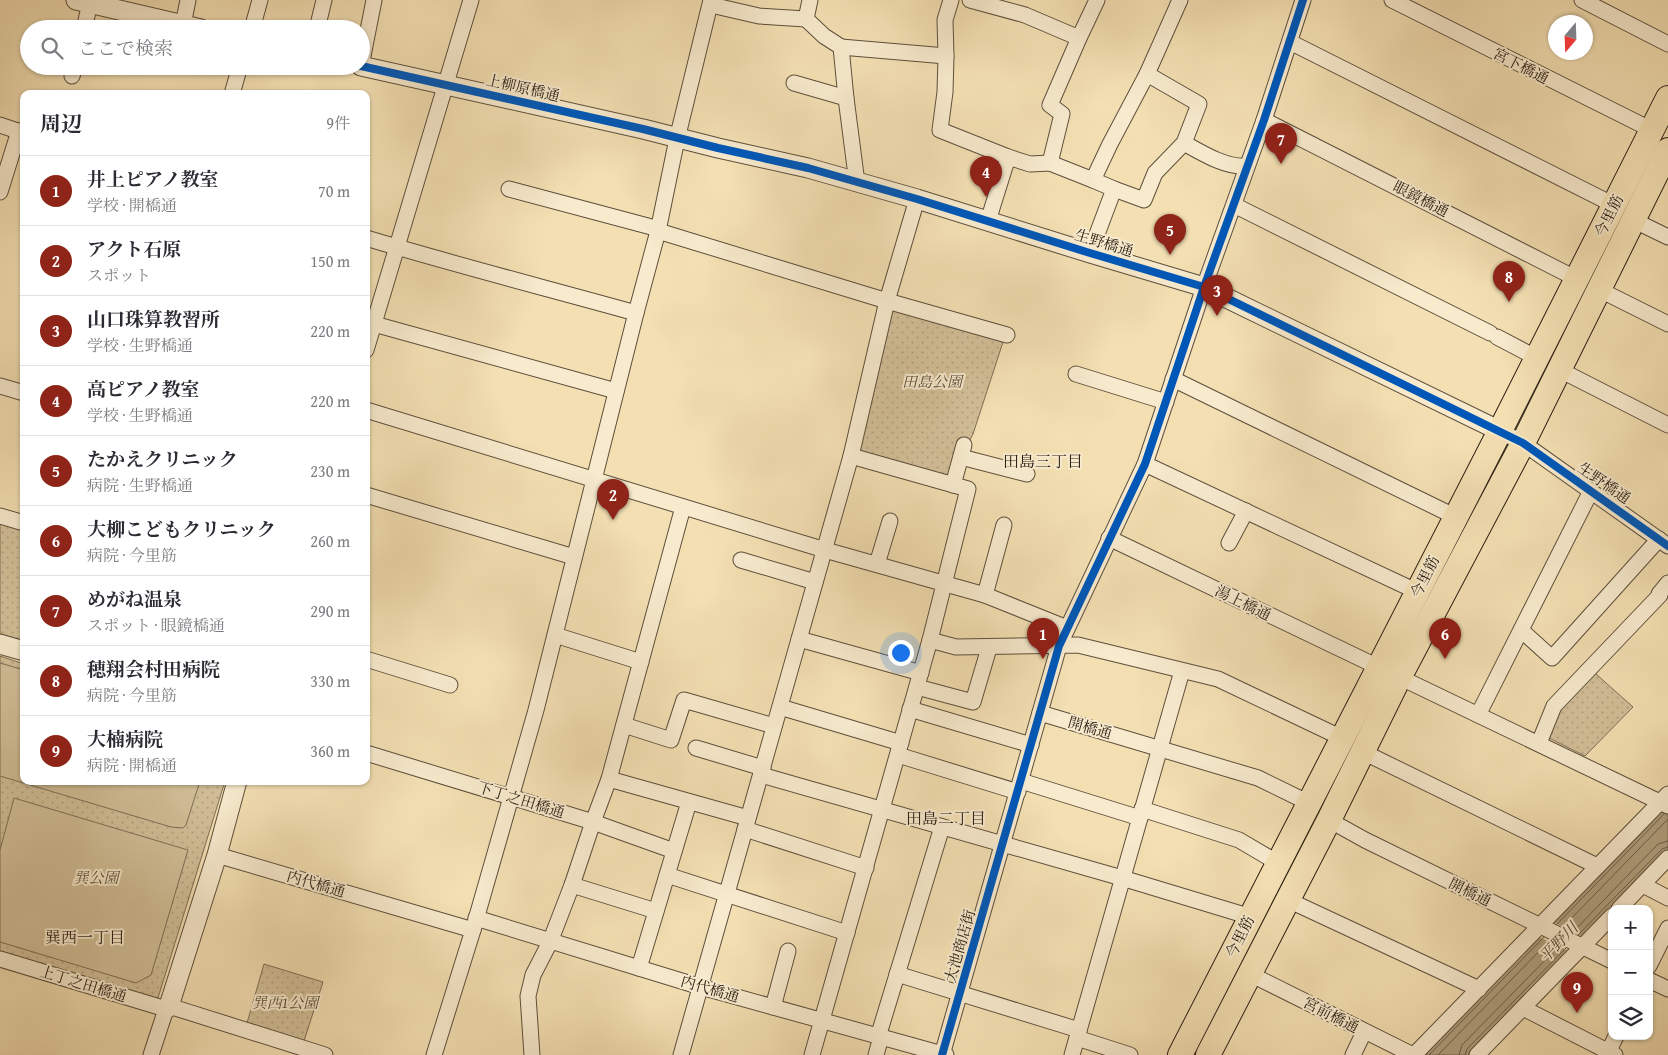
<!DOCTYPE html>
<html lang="ja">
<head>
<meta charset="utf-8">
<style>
	body { margin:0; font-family:"Gentium Book Plus","Noto Serif JP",serif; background:#f2f2f3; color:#2b2b33 }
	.controls { position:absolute; right:15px; bottom:15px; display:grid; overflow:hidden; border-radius:10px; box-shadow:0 1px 4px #0004 }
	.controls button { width:45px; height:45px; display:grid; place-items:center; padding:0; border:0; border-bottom:1px solid #e1e1e2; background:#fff; color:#2b2b33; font:25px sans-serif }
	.compass { position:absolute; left:1548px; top:15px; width:45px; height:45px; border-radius:50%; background:#fff; box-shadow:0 1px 4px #0004; rotate:199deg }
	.you { position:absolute; left:900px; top:652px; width:18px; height:18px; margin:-12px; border:4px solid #fff; border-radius:50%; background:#1a73e8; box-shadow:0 0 0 8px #1a73e833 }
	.badge { display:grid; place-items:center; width:32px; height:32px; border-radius:50%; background:#8f2418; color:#fff; font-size:16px; font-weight:700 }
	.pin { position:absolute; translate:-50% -41px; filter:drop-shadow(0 1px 2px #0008) }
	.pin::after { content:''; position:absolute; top:26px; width:18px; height:15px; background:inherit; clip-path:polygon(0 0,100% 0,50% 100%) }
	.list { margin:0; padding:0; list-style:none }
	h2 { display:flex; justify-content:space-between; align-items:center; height:65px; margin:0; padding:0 20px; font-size:21px }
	h2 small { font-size:16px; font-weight:400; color:#7c7c81 }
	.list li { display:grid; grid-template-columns:32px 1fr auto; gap:15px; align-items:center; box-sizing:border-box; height:70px; padding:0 20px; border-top:1px solid #e1e1e2 }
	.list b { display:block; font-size:19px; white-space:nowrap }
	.list p { margin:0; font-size:16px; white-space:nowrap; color:#7c7c81 }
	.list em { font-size:16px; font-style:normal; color:#7c7c81 }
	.icon { flex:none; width:28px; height:28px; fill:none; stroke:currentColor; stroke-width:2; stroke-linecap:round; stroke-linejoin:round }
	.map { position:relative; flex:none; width:1668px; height:1055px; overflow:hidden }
	.search { position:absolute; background:#fff; box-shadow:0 1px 4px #0004; left:20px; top:20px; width:350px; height:55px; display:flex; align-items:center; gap:12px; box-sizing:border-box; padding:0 18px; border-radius:28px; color:#7c7c81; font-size:19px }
	.panel { position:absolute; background:#fff; box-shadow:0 1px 4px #0004; left:20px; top:90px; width:350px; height:695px; border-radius:10px }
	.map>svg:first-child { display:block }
</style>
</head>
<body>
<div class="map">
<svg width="1668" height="1055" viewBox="0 0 1668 1055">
	<defs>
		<pattern id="park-dots" width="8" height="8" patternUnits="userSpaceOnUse" patternTransform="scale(1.25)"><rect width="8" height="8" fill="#d1be97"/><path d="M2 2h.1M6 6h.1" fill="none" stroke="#b4a381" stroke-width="1.8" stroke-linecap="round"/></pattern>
	</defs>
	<rect width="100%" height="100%" fill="#f3dfb2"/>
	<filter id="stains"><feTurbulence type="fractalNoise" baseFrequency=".004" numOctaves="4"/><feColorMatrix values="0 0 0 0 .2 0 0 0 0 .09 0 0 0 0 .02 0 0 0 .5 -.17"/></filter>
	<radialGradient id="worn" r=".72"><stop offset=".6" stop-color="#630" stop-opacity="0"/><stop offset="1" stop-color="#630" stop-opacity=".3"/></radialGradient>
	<g fill="url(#park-dots)" stroke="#7e6e56">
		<polygon points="892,308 1004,339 973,434 950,478 858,450"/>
		<polygon points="0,518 24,525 24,641 0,634"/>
		<polygon points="0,656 24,664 24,781 225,781 157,1001 0,953"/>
		<polygon points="1595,673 1633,707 1585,756 1547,737 1557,711"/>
		<polygon points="264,964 323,982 304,1041 247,1023"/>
	</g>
	<g fill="#d1be97" stroke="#7e6e56">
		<polygon points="0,663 24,670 24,781 200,781 186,825 183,828 171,827 0,776"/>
		<polygon points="14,798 188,850 151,975 136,983 0,942 0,850"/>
	</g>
	<polygon fill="#af9e7c" stroke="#7a6b52" points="1668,803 1668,850 1468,1055 1422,1055"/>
	<polygon fill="#f3dfb2" points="1551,921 1585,938 1571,952 1537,936"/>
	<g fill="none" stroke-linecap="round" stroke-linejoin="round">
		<g stroke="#6d5e48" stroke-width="1">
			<polyline points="1557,924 1664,814"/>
			<polyline points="1563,927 1668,819"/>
			<polyline points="1573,932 1658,844 1668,841"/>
			<polyline points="1578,935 1662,849 1668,847"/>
			<polyline points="1429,1055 1544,937"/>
			<polyline points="1438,1055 1550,940"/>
			<polyline points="1459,1055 1462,1045 1560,945"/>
			<polyline points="1465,1055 1467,1049 1566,948"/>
		</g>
		<g stroke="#5d4f3c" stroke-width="17">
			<g id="minor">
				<polyline points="810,0 806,19 824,36 841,47 846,98 857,183"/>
				<polyline points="951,0 945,20 946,56 945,92 940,130 1008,157 1030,164 1050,163 1093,180"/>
				<polyline points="970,0 1025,15 1079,38 1097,0"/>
				<polyline points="1392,0 1652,130"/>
				<polyline points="1582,0 1668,44"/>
				<polyline points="711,5 759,16 806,19"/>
				<polyline points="183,25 188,0"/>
				<polyline points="84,29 90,3"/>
				<polyline points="252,29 260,0"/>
				<polyline points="317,29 324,0"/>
				<polyline points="1290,42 1614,205"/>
				<polyline points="841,47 946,56"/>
				<polyline points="361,66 374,0"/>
				<polyline points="72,76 75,66"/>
				<polyline points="794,83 846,98"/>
				<polyline points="232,94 240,66"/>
				<polyline points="1264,120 1577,279"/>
				<polyline points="0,125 24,133"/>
				<path d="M1184,143C1202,153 1226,168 1247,166"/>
				<polyline points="1050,163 1062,114 1050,105 1079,38"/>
				<polyline points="509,189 659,229"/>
				<polyline points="1114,189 1144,200 1155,173 1184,143 1199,104 1147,74"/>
				<polyline points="0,192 19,131"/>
				<polyline points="1234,205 1490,333"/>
				<polyline points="1633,220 1668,237"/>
				<polyline points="988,221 1008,157"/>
				<polyline points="658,231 887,301 1007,335"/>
				<path d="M366,238C456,265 546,288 636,313"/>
				<polyline points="1090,253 1114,189 1093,180 1110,144 1147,74 1180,0"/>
				<polyline points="1598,289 1668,324"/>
				<polyline points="374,324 616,391"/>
				<polyline points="1497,337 1537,358"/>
				<polyline points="366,350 471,0"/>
				<polyline points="1558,369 1668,425"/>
				<polyline points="1076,374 1166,402"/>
				<polyline points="1173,379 1456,517"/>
				<polyline points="0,386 24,393"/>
				<polyline points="366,410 825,550 985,595 1067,628"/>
				<polyline points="1500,431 1523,443 1668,546"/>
				<polyline points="961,457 1027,474"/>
				<polyline points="1145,464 1418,592"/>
				<polyline points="953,485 964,445"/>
				<polyline points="366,495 574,557"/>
				<polyline points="0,516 24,523"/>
				<polyline points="1109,538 1668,806"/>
				<polyline points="1229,543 1246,511"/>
				<polyline points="741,560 815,582"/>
				<polyline points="877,564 890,521"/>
				<polyline points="985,595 1004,525"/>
				<polyline points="1521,630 1552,658 1659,539"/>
				<polyline points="555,635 641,662"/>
				<polyline points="799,639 921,673"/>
				<polyline points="930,640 956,647 1078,645 1218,679 1342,738"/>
				<polyline points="366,659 450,685"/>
				<polyline points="917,687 973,702 989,648"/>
				<polyline points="780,707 901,743"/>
				<polyline points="910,709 1031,745"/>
				<polyline points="1040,713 1258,778 1309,803"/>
				<polyline points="1478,715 1591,491"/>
				<polyline points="624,725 671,740 684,700 774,726"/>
				<polyline points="1539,743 1554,706 1660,595 1659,594 1668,583"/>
				<polyline points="696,748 763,768"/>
				<polyline points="1363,752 1597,866"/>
				<polyline points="366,753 593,822 674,851"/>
				<polyline points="898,755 1018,792"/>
				<polyline points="761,775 1122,878 1251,917"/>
				<polyline points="609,779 748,818"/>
				<polyline points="1021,781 1140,818"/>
				<polyline points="1142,809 1239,840 1278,863"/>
				<polyline points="1329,820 1365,840 1612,961"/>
				<polyline points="745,829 866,868"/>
				<polyline points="217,855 473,930"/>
				<polyline points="667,875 847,933"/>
				<polyline points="572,885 656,911"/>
				<polyline points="1643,885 1668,898"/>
				<polyline points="1288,900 1479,989"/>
				<polyline points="1619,909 1668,858"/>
				<polyline points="476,918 701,987 946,1055"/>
				<polyline points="0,959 166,1009 151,1055"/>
				<polyline points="1649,966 1668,928"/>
				<polyline points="639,968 689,802"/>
				<polyline points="897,974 1079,1030"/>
				<polyline points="1250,974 1413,1055"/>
				<polyline points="1649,980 1668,989"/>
				<polyline points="169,1006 325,1055"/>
				<polyline points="773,1007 788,951"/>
				<polyline points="1523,1008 1615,1055"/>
				<polyline points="878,1037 942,827"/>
				<polyline points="1077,1038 1130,1055"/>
				<polyline points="434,1055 473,930 536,710 636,313 658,231 677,139 711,0"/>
				<polyline points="532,1055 528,996 533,975 550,942 572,885 593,822 609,779 683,507"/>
				<polyline points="681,1055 851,456 887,301 917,199"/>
				<polyline points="812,1055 930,640 968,489 851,456"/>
				<polyline points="876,1055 881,1037"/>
				<polyline points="942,1055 1059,646 1145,464 1204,287 1264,120 1303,0"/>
				<polyline points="1072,1055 1182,671"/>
				<polyline points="1353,1055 1364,1032"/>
				<polyline points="1414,1055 1668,794"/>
				<polyline points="1477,1055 1612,916"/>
				<polyline points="1607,1055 1616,1036"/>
			</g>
		</g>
		<g stroke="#5d4f3c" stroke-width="21">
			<g id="tertiary">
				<polyline points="76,0 201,29"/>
				<polyline points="361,66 643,129 718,148 808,168 917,199 1090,253 1204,287 1500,431"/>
				<polyline points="0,644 24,651"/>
				<polyline points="166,1009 169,1006 217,855 237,781"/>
			</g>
		</g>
		<g stroke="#2b1f14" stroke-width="26">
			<g id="primary">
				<polyline points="1180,1055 1500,431 1668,98"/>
				<polyline points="1208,1055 1329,820 1399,678 1523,443 1668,150"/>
			</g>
		</g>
		<use href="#minor" stroke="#f7eacd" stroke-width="15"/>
		<use href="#tertiary" stroke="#f7eacd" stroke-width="19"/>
		<use href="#primary" stroke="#f3dfb2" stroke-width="24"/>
		<g stroke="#f7eacd" stroke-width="11">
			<g id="cycleway">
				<polyline points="361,66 643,129 718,148 808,168 917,199 1090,253 1204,287 1523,443 1668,546"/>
				<polyline points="942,1055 1059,646 1145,464 1204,287 1264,120 1303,0"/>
			</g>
		</g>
		<use href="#cycleway" stroke="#0057b8" stroke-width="8"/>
	</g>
	<g text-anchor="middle" stroke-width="4" stroke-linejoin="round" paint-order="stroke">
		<g font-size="15" fill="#2b1f14" stroke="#f7eacd">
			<text transform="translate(1521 66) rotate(27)" y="5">宮下橋通</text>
			<text transform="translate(523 88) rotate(13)" y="5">上柳原橋通</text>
			<text transform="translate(1421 199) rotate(27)" y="5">眼鏡橋通</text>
			<text transform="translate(1609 216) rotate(-63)" y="5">今里筋</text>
			<text transform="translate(1104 243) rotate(17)" y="5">生野橋通</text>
			<text transform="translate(1604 483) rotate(35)" y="5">生野橋通</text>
			<text transform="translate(1425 577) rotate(-63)" y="5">今里筋</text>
			<text transform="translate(1243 603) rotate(26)" y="5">湯上橋通</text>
			<text transform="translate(1090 728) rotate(16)" y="5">開橋通</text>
			<text transform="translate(521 800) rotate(17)" y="5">下丁之田橋通</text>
			<text transform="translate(316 884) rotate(16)" y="5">内代橋通</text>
			<text transform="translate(1470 892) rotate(26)" y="5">開橋通</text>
			<text transform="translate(1240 937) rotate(-63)" y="5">今里筋</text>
			<text transform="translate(960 946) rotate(-74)" y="5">大池商店街</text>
			<text transform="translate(83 984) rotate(17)" y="5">上丁之田橋通</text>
			<text transform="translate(710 989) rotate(16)" y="5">内代橋通</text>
			<text transform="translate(1331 1015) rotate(27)" y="5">宮前橋通</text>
		</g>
		<g font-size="15" font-style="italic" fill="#5d4f3b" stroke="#f7eacd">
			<text x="932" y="387">田島公園</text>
			<text x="96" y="883">巽公園</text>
			<text x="285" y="1008">巽西1公園</text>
		</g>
		<g font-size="16" fill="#2b1f14" stroke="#f7eacd">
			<text x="1043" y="467">田島三丁目</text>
			<text x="946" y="824">田島二丁目</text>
			<text x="85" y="943">巽西一丁目</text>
		</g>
		<g font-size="16" font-style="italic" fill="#594b38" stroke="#f7eacd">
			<text transform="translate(1558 942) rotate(-46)" y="6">平野川</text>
		</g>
	</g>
	<rect width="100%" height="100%" filter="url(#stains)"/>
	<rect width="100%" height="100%" fill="url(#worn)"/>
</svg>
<div class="controls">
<button>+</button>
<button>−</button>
<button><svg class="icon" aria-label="layers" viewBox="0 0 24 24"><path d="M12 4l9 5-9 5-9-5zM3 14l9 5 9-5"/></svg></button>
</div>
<svg class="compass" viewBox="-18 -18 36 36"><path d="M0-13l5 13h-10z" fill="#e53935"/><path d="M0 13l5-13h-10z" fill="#7c7c81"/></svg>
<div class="you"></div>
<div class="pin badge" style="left:1043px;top:659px">1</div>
<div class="pin badge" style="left:613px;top:520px">2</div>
<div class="pin badge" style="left:1217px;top:316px">3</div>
<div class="pin badge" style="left:986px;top:197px">4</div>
<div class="pin badge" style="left:1170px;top:255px">5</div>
<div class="pin badge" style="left:1445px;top:659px">6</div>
<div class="pin badge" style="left:1281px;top:164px">7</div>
<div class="pin badge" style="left:1509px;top:302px">8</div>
<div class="pin badge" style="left:1577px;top:1013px">9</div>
<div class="search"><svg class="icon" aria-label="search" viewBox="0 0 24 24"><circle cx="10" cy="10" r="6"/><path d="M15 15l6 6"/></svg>ここで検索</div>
<section class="panel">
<h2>周辺<small>9件</small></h2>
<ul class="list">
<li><span class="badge">1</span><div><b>井上ピアノ教室</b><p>学校 · 開橋通</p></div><em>70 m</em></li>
<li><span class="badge">2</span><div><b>アクト石原</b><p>スポット</p></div><em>150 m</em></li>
<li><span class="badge">3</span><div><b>山口珠算教習所</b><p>学校 · 生野橋通</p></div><em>220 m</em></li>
<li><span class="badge">4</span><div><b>高ピアノ教室</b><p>学校 · 生野橋通</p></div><em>220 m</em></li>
<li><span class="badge">5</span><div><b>たかえクリニック</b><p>病院 · 生野橋通</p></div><em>230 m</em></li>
<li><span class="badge">6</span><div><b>大柳こどもクリニック</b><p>病院 · 今里筋</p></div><em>260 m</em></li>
<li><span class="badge">7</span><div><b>めがね温泉</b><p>スポット · 眼鏡橋通</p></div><em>290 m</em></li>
<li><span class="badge">8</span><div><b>穂翔会村田病院</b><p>病院 · 今里筋</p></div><em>330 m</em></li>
<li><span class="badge">9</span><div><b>大楠病院</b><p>病院 · 開橋通</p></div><em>360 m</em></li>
</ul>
</section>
</div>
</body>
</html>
